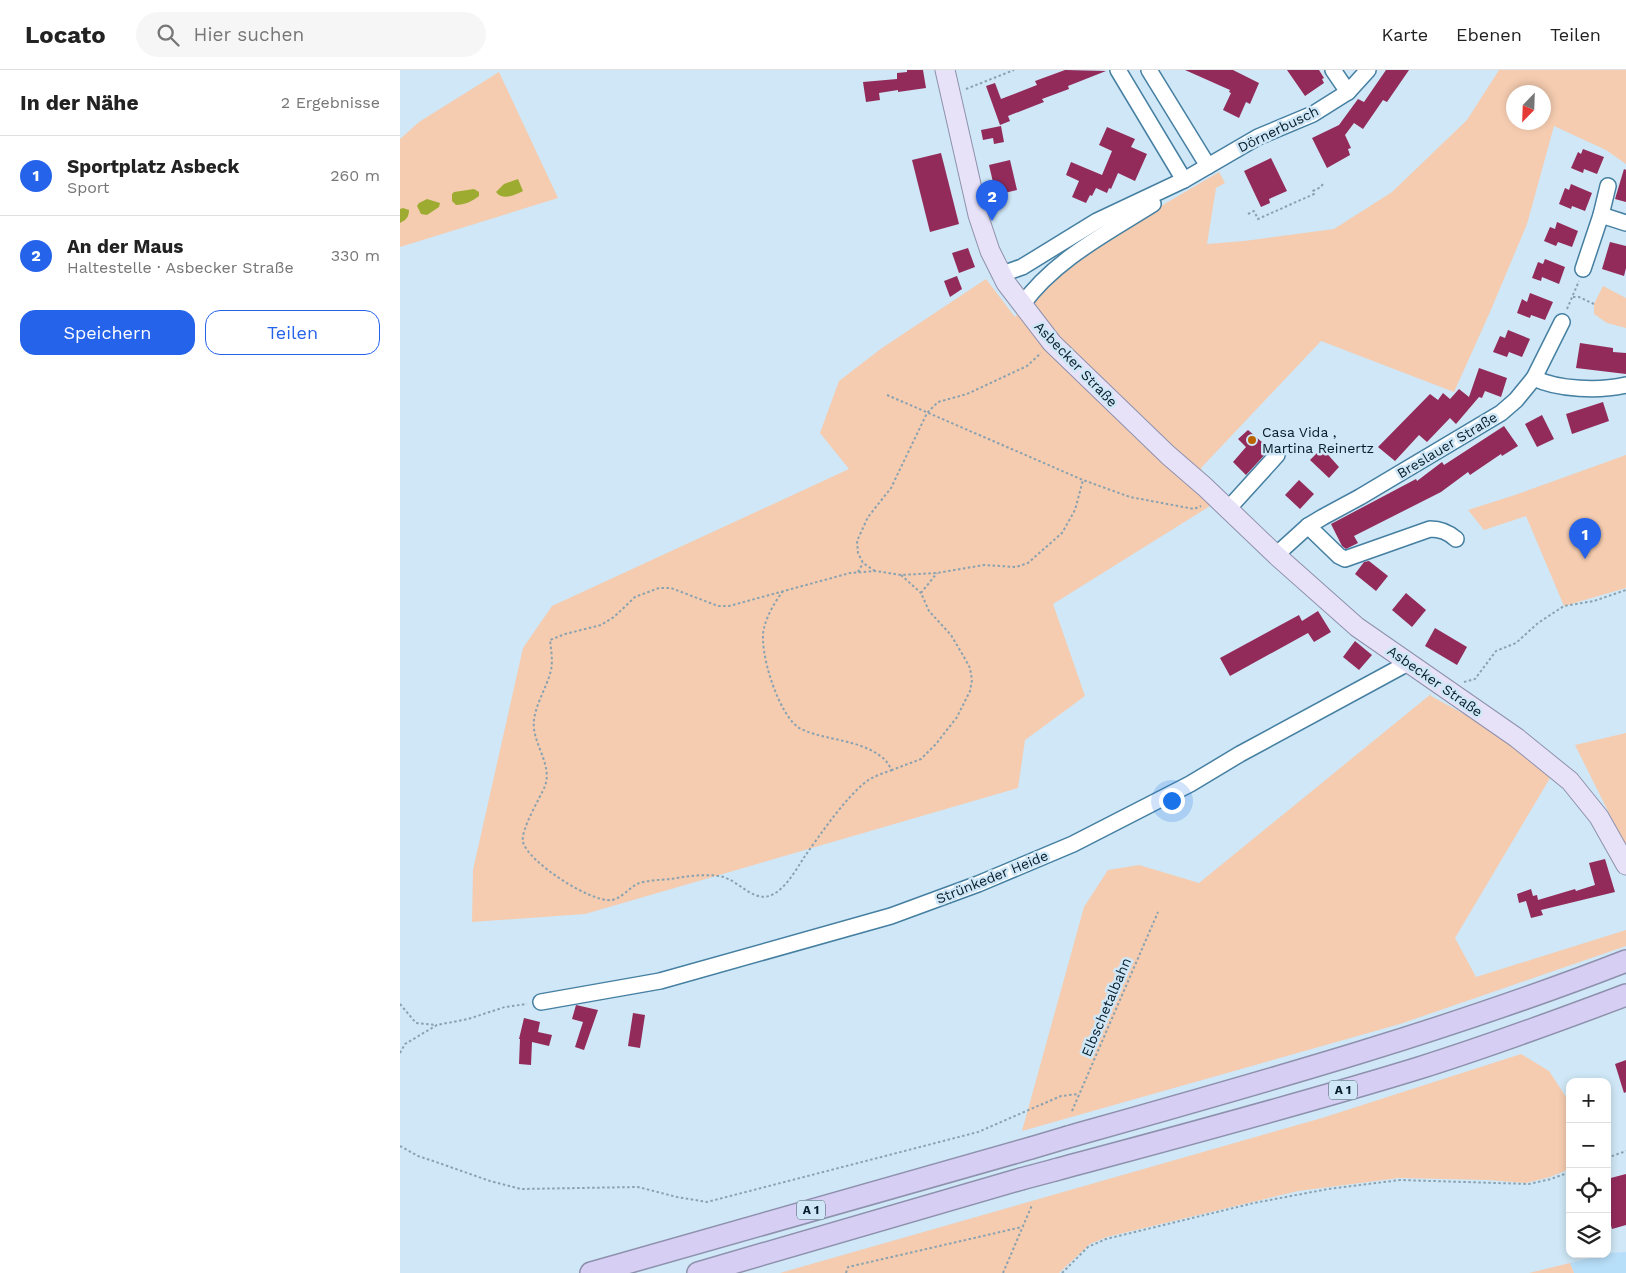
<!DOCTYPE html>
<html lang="de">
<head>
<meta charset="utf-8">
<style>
	body { margin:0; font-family:"Work Sans",sans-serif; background:#f6f6f6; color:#222 }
	.controls { position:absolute; right:15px; bottom:15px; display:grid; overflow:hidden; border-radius:10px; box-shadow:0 2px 8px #0003 }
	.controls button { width:45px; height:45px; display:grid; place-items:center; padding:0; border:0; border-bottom:1px solid #e0e0e0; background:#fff; color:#222; font:25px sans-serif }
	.compass { position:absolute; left:1106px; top:15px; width:45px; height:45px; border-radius:50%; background:#fff; box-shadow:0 2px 8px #0003; rotate:203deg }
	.you { position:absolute; left:771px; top:730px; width:18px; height:18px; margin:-12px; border:4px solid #fff; border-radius:50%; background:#1a73e8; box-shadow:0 0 0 8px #1a73e833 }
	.badge { display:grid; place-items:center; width:32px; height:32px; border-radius:50%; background:#2563eb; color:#fff; font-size:16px; font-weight:700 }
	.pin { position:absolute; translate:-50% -41px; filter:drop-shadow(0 1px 2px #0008) }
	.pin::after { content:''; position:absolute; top:26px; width:18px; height:15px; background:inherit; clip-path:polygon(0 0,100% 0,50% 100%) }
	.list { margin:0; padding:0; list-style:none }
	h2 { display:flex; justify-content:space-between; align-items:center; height:65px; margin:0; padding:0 20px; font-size:21px }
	h2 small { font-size:16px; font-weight:400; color:#767676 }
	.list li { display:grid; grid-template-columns:32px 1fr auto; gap:15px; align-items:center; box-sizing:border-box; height:80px; padding:0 20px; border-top:1px solid #e0e0e0 }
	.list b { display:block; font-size:19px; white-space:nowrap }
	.list p { margin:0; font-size:16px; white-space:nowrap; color:#767676 }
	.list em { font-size:16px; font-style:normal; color:#767676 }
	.actions { display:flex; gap:10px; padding:15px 20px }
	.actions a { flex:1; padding:11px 0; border:1px solid #2563eb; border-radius:15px; text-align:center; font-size:18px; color:#2563eb }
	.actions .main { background:#2563eb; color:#fff }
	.icon { flex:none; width:28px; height:28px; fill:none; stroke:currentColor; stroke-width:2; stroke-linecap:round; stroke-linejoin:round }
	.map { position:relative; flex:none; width:1226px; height:1203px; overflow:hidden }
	header { display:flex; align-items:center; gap:30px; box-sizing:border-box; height:70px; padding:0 25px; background:#fff; border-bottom:1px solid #e0e0e0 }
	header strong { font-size:24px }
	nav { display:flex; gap:28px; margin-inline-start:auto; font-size:18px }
	.search { width:350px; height:45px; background:#f6f6f6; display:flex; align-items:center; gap:12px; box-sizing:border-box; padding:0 18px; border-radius:28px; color:#767676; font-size:19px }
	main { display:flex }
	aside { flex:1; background:#fff }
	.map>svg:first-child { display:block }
</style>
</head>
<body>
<header>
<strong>Locato</strong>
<div class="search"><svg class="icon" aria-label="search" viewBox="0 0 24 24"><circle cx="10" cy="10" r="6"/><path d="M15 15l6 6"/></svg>Hier suchen</div>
<nav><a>Karte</a><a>Ebenen</a><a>Teilen</a></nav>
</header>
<main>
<aside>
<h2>In der Nähe<small>2 Ergebnisse</small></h2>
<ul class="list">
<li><span class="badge">1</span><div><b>Sportplatz Asbeck</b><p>Sport</p></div><em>260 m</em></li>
<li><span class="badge">2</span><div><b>An der Maus</b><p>Haltestelle · Asbecker Straße</p></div><em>330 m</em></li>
</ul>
<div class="actions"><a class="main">Speichern</a><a>Teilen</a></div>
</aside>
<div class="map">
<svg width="1226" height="1203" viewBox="0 0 1226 1203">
	<rect width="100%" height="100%" fill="#cfe7f6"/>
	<polygon fill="#b8dff9" points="1226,1182 1226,1203 1174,1203 1170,1193 1209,1183"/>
	<g fill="#f5ccb0" fill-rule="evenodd">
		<path d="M1099,0H1226V94L1206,80L1154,56L1127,154L1090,242L1054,322L921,271L801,398L810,436L653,534L685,626L625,670L618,718L185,844L72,852L73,800L123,578L152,536L449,399L420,363L439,311L482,278L586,209L615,247L653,204L710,166L819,102L825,113L816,118L807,174L844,171L934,159L992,122L1067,50ZM1114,22H1144V52H1114Z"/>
		<polygon points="99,2 158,128 0,177 0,69 19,52"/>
		<polygon points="1203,216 1226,228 1226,258 1207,253 1194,244 1194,234"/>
		<polygon points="1226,385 1226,518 1164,536 1126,446 1084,460 1068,440 1115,425"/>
		<polygon points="1031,624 1031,626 1095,661 1150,708 1055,868 1076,907 1226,860 1226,876 1000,954 622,1061 684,837 708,800 739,795 799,813"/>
		<polygon points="1226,663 1226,777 1175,675"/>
		<polygon points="1121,984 1149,1001 1170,1033 1170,1099 1150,1107 1126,1113 1088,1110 999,1108 898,1121 707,1167 690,1174 659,1203 380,1203 922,1048"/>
		<polygon points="1170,1193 1174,1203 1129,1203"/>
	</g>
	<g fill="#9dac30">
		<path d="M118,109L123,121C115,125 103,131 96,122L104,114Z"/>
		<path d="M74,119L79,122V126C73,131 64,135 56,135L52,131V124L54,122Z"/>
		<polygon points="27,129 40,133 39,137 27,145 21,144 17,136 19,133"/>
		<path d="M3,138L9,140C9,147 6,150 0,153V139Z"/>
	</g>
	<g fill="#922b5a">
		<polygon points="507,0 523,0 526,18 498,22 498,20 479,23 480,30 466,32 463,12 497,9 497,3 507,2"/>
		<polygon points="665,0 706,1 668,16 669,19 642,29 644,32 608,46 610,51 600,55 586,16 595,13 601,29 637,15 635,11"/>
		<polygon points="785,0 833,0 859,13 850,34 846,32 839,48 823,40 831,23 829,22 830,20"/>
		<polygon points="887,0 919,0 924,8 922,9 924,13 905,26"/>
		<polygon points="986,0 1009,0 987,32 983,30 963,59 954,53 945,65 951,78 948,79 950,85 927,98 912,68 939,55 958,29 964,32"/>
		<polygon points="601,56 604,72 594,74 593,68 583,70 581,60"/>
		<polygon points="707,57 735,69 731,77 747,84 735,111 718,103 711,119 709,118 707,123 696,118 692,126 690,125 686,133 672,127 679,111 666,105 671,92 702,105 712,81 699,75"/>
		<polygon points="1183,79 1204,87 1197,104 1184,99 1183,103 1171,98 1178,82 1181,84"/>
		<polygon points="541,83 559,154 530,162 512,90"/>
		<polygon points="871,88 887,121 869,129 870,133 861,137 844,101"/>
		<polygon points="610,90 617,120 596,125 589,95"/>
		<polygon points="1224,99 1226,100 1226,132 1215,129"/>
		<polygon points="1171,114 1192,123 1185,141 1172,136 1171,139 1159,134 1165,118 1169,120"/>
		<polygon points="1157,152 1178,161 1172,177 1158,172 1156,176 1144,171 1150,157 1155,159"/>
		<polygon points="1210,172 1226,176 1226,198 1224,206 1202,199"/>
		<polygon points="568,178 575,197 559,203 552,183"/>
		<polygon points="1145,189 1165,197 1159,214 1142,207 1141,211 1132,208 1138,192 1143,194"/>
		<polygon points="557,206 562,219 550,227 544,211"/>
		<polygon points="1130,223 1153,232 1145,250 1131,245 1130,248 1117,243 1122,229 1127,232"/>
		<polygon points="1108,260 1130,269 1122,287 1109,282 1107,287 1093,282 1100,266 1105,268"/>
		<polygon points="1180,273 1213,278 1213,282 1226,283 1226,304 1176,298"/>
		<polygon points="1079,298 1107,308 1101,327 1085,321 1082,328 1079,327 1056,354 1050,348 1027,372 1019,365 995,391 978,377 1030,324 1038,330 1043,323 1050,329 1059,319 1069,327"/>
		<polygon points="1203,332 1209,351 1172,364 1166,344"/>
		<polygon points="1142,345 1154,369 1137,377 1125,354"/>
		<polygon points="1104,356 1118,376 1102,386 1101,384 1070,405 1068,402 1041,422 954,466 958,473 946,479 942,476 931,454 1016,409 1017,411 1042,392 1044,395"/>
		<polygon points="848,360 870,379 846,405 833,392 846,377 838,369"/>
		<polygon points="922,378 939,397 929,408 910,390"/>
		<polygon points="899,410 914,424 900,439 885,425"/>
		<polygon points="969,491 988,506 976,521 955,504 964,492"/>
		<polygon points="1006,523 1026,540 1012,557 992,540"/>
		<polygon points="918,541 931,562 914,572 908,563 830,606 820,588 899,545 902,551"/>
		<polygon points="1035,558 1067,577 1057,595 1025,576"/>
		<polygon points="955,571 972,585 959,600 943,587"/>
		<polygon points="1205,789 1215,822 1141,840 1143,845 1131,848 1126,831 1119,833 1117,824 1131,819 1133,826 1137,825 1138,830 1175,819 1176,821 1195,815 1189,793"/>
		<polygon points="176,935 198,940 184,980 175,977 183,952 172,949"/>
		<polygon points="233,943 245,945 240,978 228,976"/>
		<polygon points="124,948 140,952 138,962 152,965 149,976 132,972 131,995 119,994 120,969 119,969"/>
		<polygon points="1226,990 1226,1022 1224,1023 1215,994"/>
		<polygon points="1226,1104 1226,1155 1212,1159 1207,1142 1207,1109"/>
	</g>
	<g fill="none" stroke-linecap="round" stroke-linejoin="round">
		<g stroke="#457fa1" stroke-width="18">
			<g id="minor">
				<polyline points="718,0 784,110"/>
				<polyline points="749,0 808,96"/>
				<polyline points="933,0 948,22"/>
				<polyline points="1201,145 1226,153"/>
				<polyline points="1183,199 1201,145 1208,116"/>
				<polyline points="602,204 622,197 697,151 784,110 858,67 913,44 948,22 968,0"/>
				<path d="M622,235C654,190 707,163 753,134"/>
				<polyline points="1134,308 1162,252"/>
				<polyline points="828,439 877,385"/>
				<path d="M908,456L939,486L945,489L1030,459C1041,459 1048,462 1056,469"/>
				<path d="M876,485L908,456L923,447L960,427L1101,343L1116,330L1134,308C1158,320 1200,321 1226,315"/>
				<polyline points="141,932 260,911 491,846 578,814 673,774 790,714 840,684 1008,593"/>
			</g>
		</g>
		<g stroke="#8e91ad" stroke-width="21">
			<polyline id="major" points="545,0 578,145 590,181 606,213 652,273 768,385 805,417 876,485 957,557 1117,668 1170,711 1199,747 1226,795"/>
		</g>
		<g stroke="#8e91ad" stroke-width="24">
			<g id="highway">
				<path d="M668,1067C856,1014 1044,962 1226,891"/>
				<path d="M655,1100C777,1067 899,1035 1019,998C1089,976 1157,951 1226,925"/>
				<polyline points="191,1203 631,1078"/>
				<polyline points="298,1203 621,1109"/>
			</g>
		</g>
		<g stroke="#8aa2b0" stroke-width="2" stroke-dasharray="2.5 2.5" stroke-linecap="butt">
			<polyline points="566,19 614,0"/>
			<polyline points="848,144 854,141 858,149 914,124 913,121 921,117 924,112"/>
			<polyline points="1173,227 1179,227 1194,234"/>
			<polyline points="1167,239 1179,211"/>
			<polyline points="487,325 683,410 730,427 794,439 801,436"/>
			<polyline points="475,501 463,493 458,483 457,471 468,447 491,418 527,343 538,332 567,324 627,296 641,283"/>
			<polyline points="458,502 463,493"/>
			<polyline points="501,505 521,523"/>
			<path d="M383,521C375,532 367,545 364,558C358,580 379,648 401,659C427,671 460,669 483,688C487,691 489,696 492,700L521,689L536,674L557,647L570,621L572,610L570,598L564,587L551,565L529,541L521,523L537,503"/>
			<polyline points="1064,612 1075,609 1096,581 1116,573 1138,553 1164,536 1194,531 1226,520"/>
			<path d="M492,700C484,703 474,706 467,711C445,728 422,762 405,786C397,798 389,813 377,822C355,838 340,809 319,806C303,804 287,806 271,809C261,810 246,810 237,814C228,819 222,828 212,830C191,833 128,792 123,772C120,761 140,728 145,716C153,694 131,672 134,650C136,633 147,617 151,600C153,591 151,579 150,570L165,564L201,555L214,547L235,527L259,518H271L318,536H329L450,503L476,501L501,505L537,503L584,495L616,497L628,493L662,463L675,440L683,410"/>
			<polyline points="0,934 16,953 37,955"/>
			<polyline points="0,983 5,974 37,955 68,949 105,937 127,934"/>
			<polyline points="672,1041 758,842"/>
			<polyline points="0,1076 18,1086 36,1092 90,1111 121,1119 238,1117 277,1127 307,1132 578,1062 661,1026 679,1024"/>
			<polyline points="1207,1088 1226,1081"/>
			<polyline points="446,1203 448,1197 622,1157"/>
			<polyline points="603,1203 632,1135"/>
			<polyline points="662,1203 688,1177 706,1169 854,1133 928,1119 1000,1110 1129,1114 1151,1109 1170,1102"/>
		</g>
		<use href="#minor" stroke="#fff" stroke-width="15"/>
		<use href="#major" stroke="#e7e2f8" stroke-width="19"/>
		<use href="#highway" stroke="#d7cff3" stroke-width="21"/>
		<g stroke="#8e91ad" stroke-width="24" stroke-linecap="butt">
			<g id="highway-bridge">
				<polyline points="631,1078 668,1067"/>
				<polyline points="621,1109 655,1100"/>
			</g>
		</g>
		<use href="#highway-bridge" stroke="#d7cff3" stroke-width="21"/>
	</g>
	<circle fill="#bc6302" stroke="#cfe7f6" stroke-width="2" cx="852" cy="370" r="5"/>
	<g text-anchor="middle" stroke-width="5" stroke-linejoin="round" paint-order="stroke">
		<g fill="#cfe7f6" stroke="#425a68" stroke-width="1">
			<rect x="929" y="1010.5" width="28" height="19" rx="4"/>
			<rect x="397" y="1130.5" width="28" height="19" rx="4"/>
		</g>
		<g font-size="12" font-weight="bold" fill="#051d2b">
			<text x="943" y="1024">A 1</text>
			<text x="411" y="1144">A 1</text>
		</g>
		<g font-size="14" fill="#051d2b" stroke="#cfe7f6">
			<text transform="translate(878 59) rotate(-26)" y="5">Dörnerbusch</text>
			<text transform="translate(676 294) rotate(46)" y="5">Asbecker Straße</text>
			<text transform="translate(1047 375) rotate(-31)" y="5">Breslauer Straße</text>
			<text transform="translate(1035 611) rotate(35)" y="5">Asbecker Straße</text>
			<text transform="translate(592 807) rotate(-22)" y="5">Strünkeder Heide</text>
			<text transform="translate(706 937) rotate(-67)" y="5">Elbschetalbahn</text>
		</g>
		<g font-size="14" fill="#051d2b" stroke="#cfe7f6" text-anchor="start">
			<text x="862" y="367">Casa Vida ,<tspan x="862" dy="16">Martina Reinertz</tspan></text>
		</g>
	</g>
</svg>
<div class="controls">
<button>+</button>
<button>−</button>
<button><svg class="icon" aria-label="locate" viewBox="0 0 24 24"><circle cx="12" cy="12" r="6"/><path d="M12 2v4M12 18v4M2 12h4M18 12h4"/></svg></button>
<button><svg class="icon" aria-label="layers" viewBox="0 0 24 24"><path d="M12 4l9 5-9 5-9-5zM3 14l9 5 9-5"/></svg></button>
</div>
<svg class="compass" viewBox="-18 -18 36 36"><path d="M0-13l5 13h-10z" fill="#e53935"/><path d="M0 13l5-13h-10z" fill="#767676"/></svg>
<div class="you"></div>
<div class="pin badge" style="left:1185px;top:489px">1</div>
<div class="pin badge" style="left:592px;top:151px">2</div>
</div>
</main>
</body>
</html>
